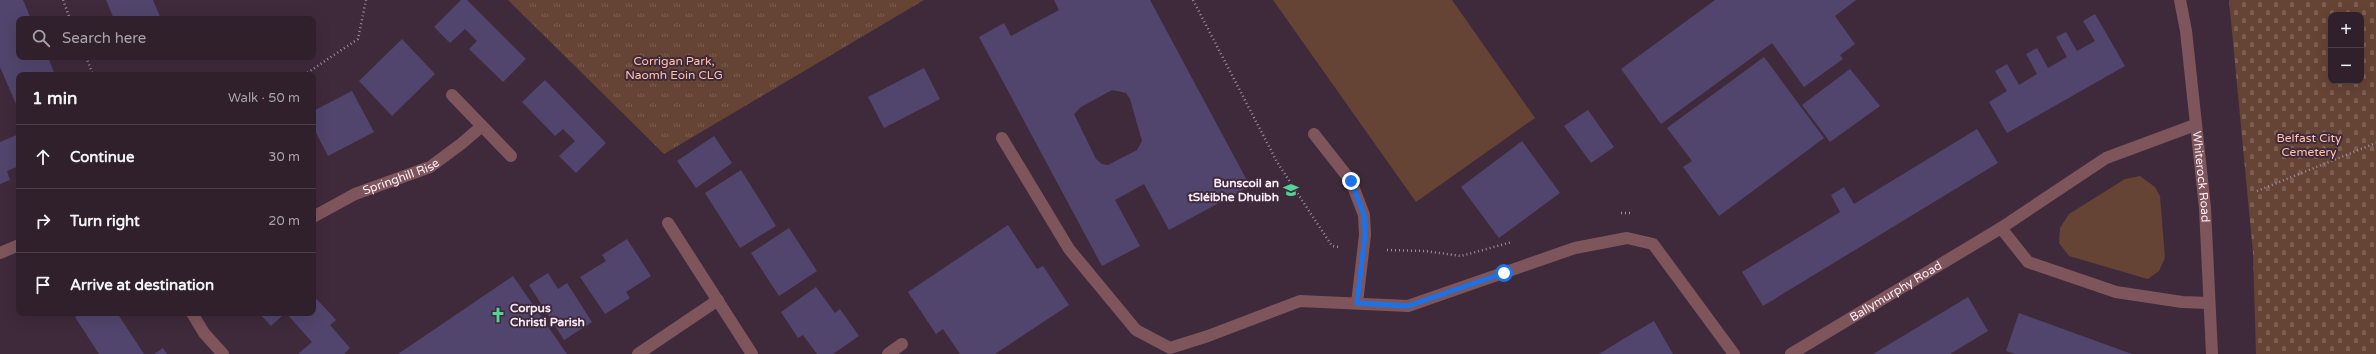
<!DOCTYPE html>
<html lang="en">
<head>
<meta charset="utf-8">
<style>
	body { margin:0; font-family:"Varela Round",sans-serif; background:#372834; color:#f1f3f6 }
	.controls { position:absolute; right:12px; top:12px; display:grid; overflow:hidden; border-radius:8px; box-shadow:0 4px 16px #0002 }
	.controls button { width:36px; height:36px; display:grid; place-items:center; padding:0; border:0; border-bottom:1px solid #4a3e48; background:#2f202c; color:#f1f3f6; font:20px sans-serif }
	.stop { position:absolute; width:12px; height:12px; margin:-9px; border:3px solid #1a73e8; border-radius:50%; background:#fff }
	.stop.end { background:#1a73e8; border-color:#fff; box-shadow:0 1px 4px #0008 }
	.list { margin:0; padding:0; list-style:none }
	h2 { display:flex; justify-content:space-between; align-items:center; height:52px; margin:0; padding:0 16px; font-size:17px }
	h2 small { font-size:13px; font-weight:400; color:#a7a3a9 }
	.list li { display:grid; grid-template-columns:26px 1fr auto; gap:12px; align-items:center; box-sizing:border-box; height:64px; padding:0 16px; border-top:1px solid #4a3e48 }
	.list b { display:block; font-size:15px; white-space:nowrap }
	.list em { font-size:13px; font-style:normal; color:#a7a3a9 }
	.icon { flex:none; width:22px; height:22px; fill:none; stroke:currentColor; stroke-width:2; stroke-linecap:round; stroke-linejoin:round }
	.map { position:relative; flex:none; width:2376px; height:354px; overflow:hidden }
	.search { position:absolute; background:#2f202c; box-shadow:0 4px 16px #0002; left:16px; top:16px; width:300px; height:44px; display:flex; align-items:center; gap:10px; box-sizing:border-box; padding:0 14px; border-radius:8px; color:#a7a3a9; font-size:15px }
	.panel { position:absolute; background:#2f202c; box-shadow:0 4px 16px #0002; left:16px; top:72px; width:300px; height:244px; border-radius:8px }
	.map>svg:first-child { display:block }
</style>
</head>
<body>
<div class="map">
<svg width="2376" height="354" viewBox="0 0 2376 354">
	<defs>
		<pattern id="cemetery-stones" width="16" height="16" patternUnits="userSpaceOnUse"><rect width="16" height="16" fill="#654335"/><path d="M2 7V4a2 2 0 0 1 4 0v3zM10 15v-3a2 2 0 0 1 4 0v3z" fill="#7c5e53"/></pattern>
		<pattern id="park-tufts" width="24" height="20" patternUnits="userSpaceOnUse"><rect width="24" height="20" fill="#654335"/><path d="M3 7l-1-3M5 7V3M7 7l1-3M15 17l-1-3M17 17v-4M19 17l1-3" fill="none" stroke="#7c5e53"/></pattern>
	</defs>
	<rect width="100%" height="100%" fill="#3f2a3b"/>
	<g fill="#654335">
		<polygon points="1273,0 1452,0 1535,118 1416,202"/>
		<polygon points="2140,176 2155,187 2160,196 2165,258 2159,271 2148,279 2144,278 2069,256 2059,243 2060,228 2069,214 2125,179"/>
	</g>
	<path fill="url(#cemetery-stones)" fill-rule="evenodd" d="M2229,0H2376V354H2256L2253,253ZM2331,15H2361V81H2331Z"/>
	<polygon fill="url(#park-tufts)" points="508,0 924,0 664,154"/>
	<g fill="#52456d" fill-rule="evenodd">
		<polygon points="0,0 23,0 31,19 19,19 19,57 48,57 55,75 19,75 19,111 0,67"/>
		<polygon points="106,0 153,0 161,19 114,19"/>
		<polygon points="461,0 467,0 526,59 503,82 469,49 477,41 465,29 450,43 434,27"/>
		<path d="M1054,0H1150L1250,186L1169,230L1144,184L1115,200L1140,246L1102,266L979,37L1004,23L1011,36L1059,10ZM1112,90L1126,93L1130,99L1142,141L1137,150L1108,165L1102,164L1096,159L1074,114L1081,107Z"/>
		<polygon points="1715,0 1856,0 1835,16 1855,44 1840,55 1843,59 1804,87 1772,43 1661,124 1621,69"/>
		<polygon points="2095,14 2125,66 2007,133 1989,102 2007,91 1995,71 2007,64 2019,85 2037,74 2026,54 2037,48 2048,68 2067,57 2056,37 2066,32 2077,51 2095,41 2083,21"/>
		<polygon points="402,39 435,74 392,116 359,81"/>
		<polygon points="1764,57 1824,138 1719,216 1683,167 1692,161 1667,128"/>
		<polygon points="924,68 940,99 884,128 868,97"/>
		<polygon points="1850,69 1880,106 1830,142 1802,105"/>
		<polygon points="545,80 606,143 576,173 559,156 575,141 563,129 555,136 522,102"/>
		<polygon points="352,91 374,132 328,156 313,127 313,111"/>
		<polygon points="1588,110 1614,147 1591,163 1564,126"/>
		<polygon points="1977,129 1998,163 1763,306 1742,272 1840,212 1831,195 1844,187 1854,204"/>
		<polygon points="19,134 19,166 7,171 10,180 0,184 0,142"/>
		<polygon points="714,136 732,163 696,188 677,161"/>
		<polygon points="1522,141 1560,193 1499,238 1461,187"/>
		<polygon points="741,170 776,226 740,248 705,193"/>
		<polygon points="1008,225 1037,269 1043,266 1069,305 995,354 960,354 943,329 936,334 908,292"/>
		<polygon points="789,228 817,271 779,296 751,253"/>
		<polygon points="627,239 651,276 626,292 630,298 605,314 580,277 606,261 602,255"/>
		<polygon points="548,273 558,289 567,283 592,322 564,340 529,285"/>
		<polygon points="513,276 567,354 398,354"/>
		<polygon points="816,287 835,313 840,309 859,336 833,354 817,354 803,335 798,338 781,312"/>
		<polygon points="313,295 336,320 330,325 350,348 344,354 298,354 312,342 286,313 313,313"/>
		<polygon points="1968,297 1988,331 1950,354 1873,354"/>
		<polygon points="82,313 117,313 144,354 99,354 75,317"/>
		<polygon points="259,313 285,313 271,326"/>
		<polygon points="2019,313 2132,354 2015,354 2006,351"/>
		<polygon points="1654,321 1673,354 1599,354 1625,338"/>
		<polygon points="163,348 167,354 154,354"/>
	</g>
	<g fill="none" stroke-linecap="round" stroke-linejoin="round">
		<g stroke="#9f8d9b" stroke-width="2.5" stroke-dasharray="1 3" stroke-linecap="butt">
			<polyline points="63,0 70,19"/>
			<polyline points="1193,0 1277,162 1332,246 1339,247"/>
			<polyline points="86,57 93,75"/>
			<polyline points="304,75 358,39 366,0"/>
			<polyline points="2257,191 2376,143"/>
			<polyline points="1621,213 1632,213"/>
			<polyline points="1387,250 1425,251 1461,256 1512,242"/>
		</g>
		<g stroke="#7f555c" stroke-width="12">
			<polyline points="1314,134 1351,181 1364,215 1365,235 1357,303"/>
			<polyline points="1002,138 1069,249 1136,330 1170,348 1208,336 1300,301 1408,306 1575,248 1627,238 1653,244 1734,354"/>
		</g>
		<g stroke="#7f555c" stroke-width="12">
			<polyline points="452,95 511,156"/>
			<path id="s1" d="M313,217L355,194L430,167L461,144L482,126"/>
			<polyline points="668,223 752,354"/>
			<polyline points="2001,228 2028,262 2116,292 2182,302 2209,303"/>
			<polyline points="0,253 19,245"/>
			<polyline points="192,313 204,333 223,354"/>
			<polyline points="638,354 718,300"/>
			<polyline points="888,354 902,344"/>
			<path id="s2" d="M1791,354L2001,228L2106,158L2195,125"/>
		</g>
		<path stroke="#7f555c" stroke-width="12" id="s3" d="M2180,0L2186,31L2205,208L2212,354"/>
	</g>
	<g fill="none" stroke-linecap="round" stroke-linejoin="round">
		<polyline stroke="#1a73e8" stroke-width="5" points="1351,181 1364,215 1365,235 1357,303 1408,306 1504,273"/>
	</g>
	<defs>
		<g id="school-bare" transform="scale(1.2)"><path d="M0-5L7-2L0 1L-7-2ZM-4 1L0 2.5L4 1V4Q0 6-4 4Z" fill="#52d397" stroke="#3f2a3b" stroke-width="2.5" paint-order="stroke"/></g>
		<g id="church-bare" transform="scale(1.2)"><path d="M-1.2-6h2.4v3.5h3.3v2.4h-3.3V6h-2.4V-.1h-3.3v-2.4h3.3Z" fill="#52d397" stroke="#3f2a3b" stroke-width="2.5" paint-order="stroke"/></g>
	</defs>
	<g fill-rule="evenodd">
		<use href="#school-bare" x="1291" y="190"/>
		<use href="#church-bare" x="498" y="315"/>
	</g>
	<g text-anchor="middle" stroke-width="4" stroke-linejoin="round" paint-order="stroke">
		<g font-size="12" fill="#ffc2a9" stroke="#3f2a3b">
			<text x="674" y="65">Corrigan Park,<tspan x="674" dy="14">Naomh Eoin CLG</tspan></text>
			<text x="2309" y="142">Belfast City<tspan x="2309" dy="14">Cemetery</tspan></text>
		</g>
		<g font-size="12" fill="#f9ebf6" stroke="#3f2a3b">
			<text dy="4" stroke="none"><textPath href="#s1" startOffset="97">Springhill Rise</textPath></text>
			<text dy="4" stroke="none"><textPath href="#s3" startOffset="178">Whiterock Road</textPath></text>
			<text dy="4" stroke="none"><textPath href="#s2" startOffset="122">Ballymurphy Road</textPath></text>
		</g>
		<g font-size="12" font-weight="bold" fill="#f9ebf6" stroke="#3f2a3b" text-anchor="end">
			<text x="1279" y="187">Bunscoil an<tspan x="1279" dy="14">tSléibhe Dhuibh</tspan></text>
			<text x="510" y="312" text-anchor="start">Corpus<tspan x="510" dy="14">Christi Parish</tspan></text>
		</g>
	</g>
</svg>
<div class="controls">
<button>+</button>
<button>−</button>
</div>
<div class="stop" style="left:1504px;top:273px"></div>
<div class="stop end" style="left:1351px;top:181px"></div>
<div class="search"><svg class="icon" aria-label="search" viewBox="0 0 24 24"><circle cx="10" cy="10" r="6"/><path d="M15 15l6 6"/></svg>Search here</div>
<section class="panel">
<h2>1 min<small>Walk · 50 m</small></h2>
<ul class="list">
<li><svg class="icon" aria-label="ahead" viewBox="0 0 24 24"><path d="M12 20V5M6 11l6-6 6 6"/></svg><div><b>Continue</b></div><em>30 m</em></li>
<li><svg class="icon" aria-label="right" viewBox="0 0 24 24"><path d="M7 20v-9h11M14 6l5 5-5 5"/></svg><div><b>Turn right</b></div><em>20 m</em></li>
<li><svg class="icon" aria-label="arrive" viewBox="0 0 24 24"><path d="M6 21V4h12l-3 4 3 4H6"/></svg><div><b>Arrive at destination</b></div></li>
</ul>
</section>
</div>
</body>
</html>
